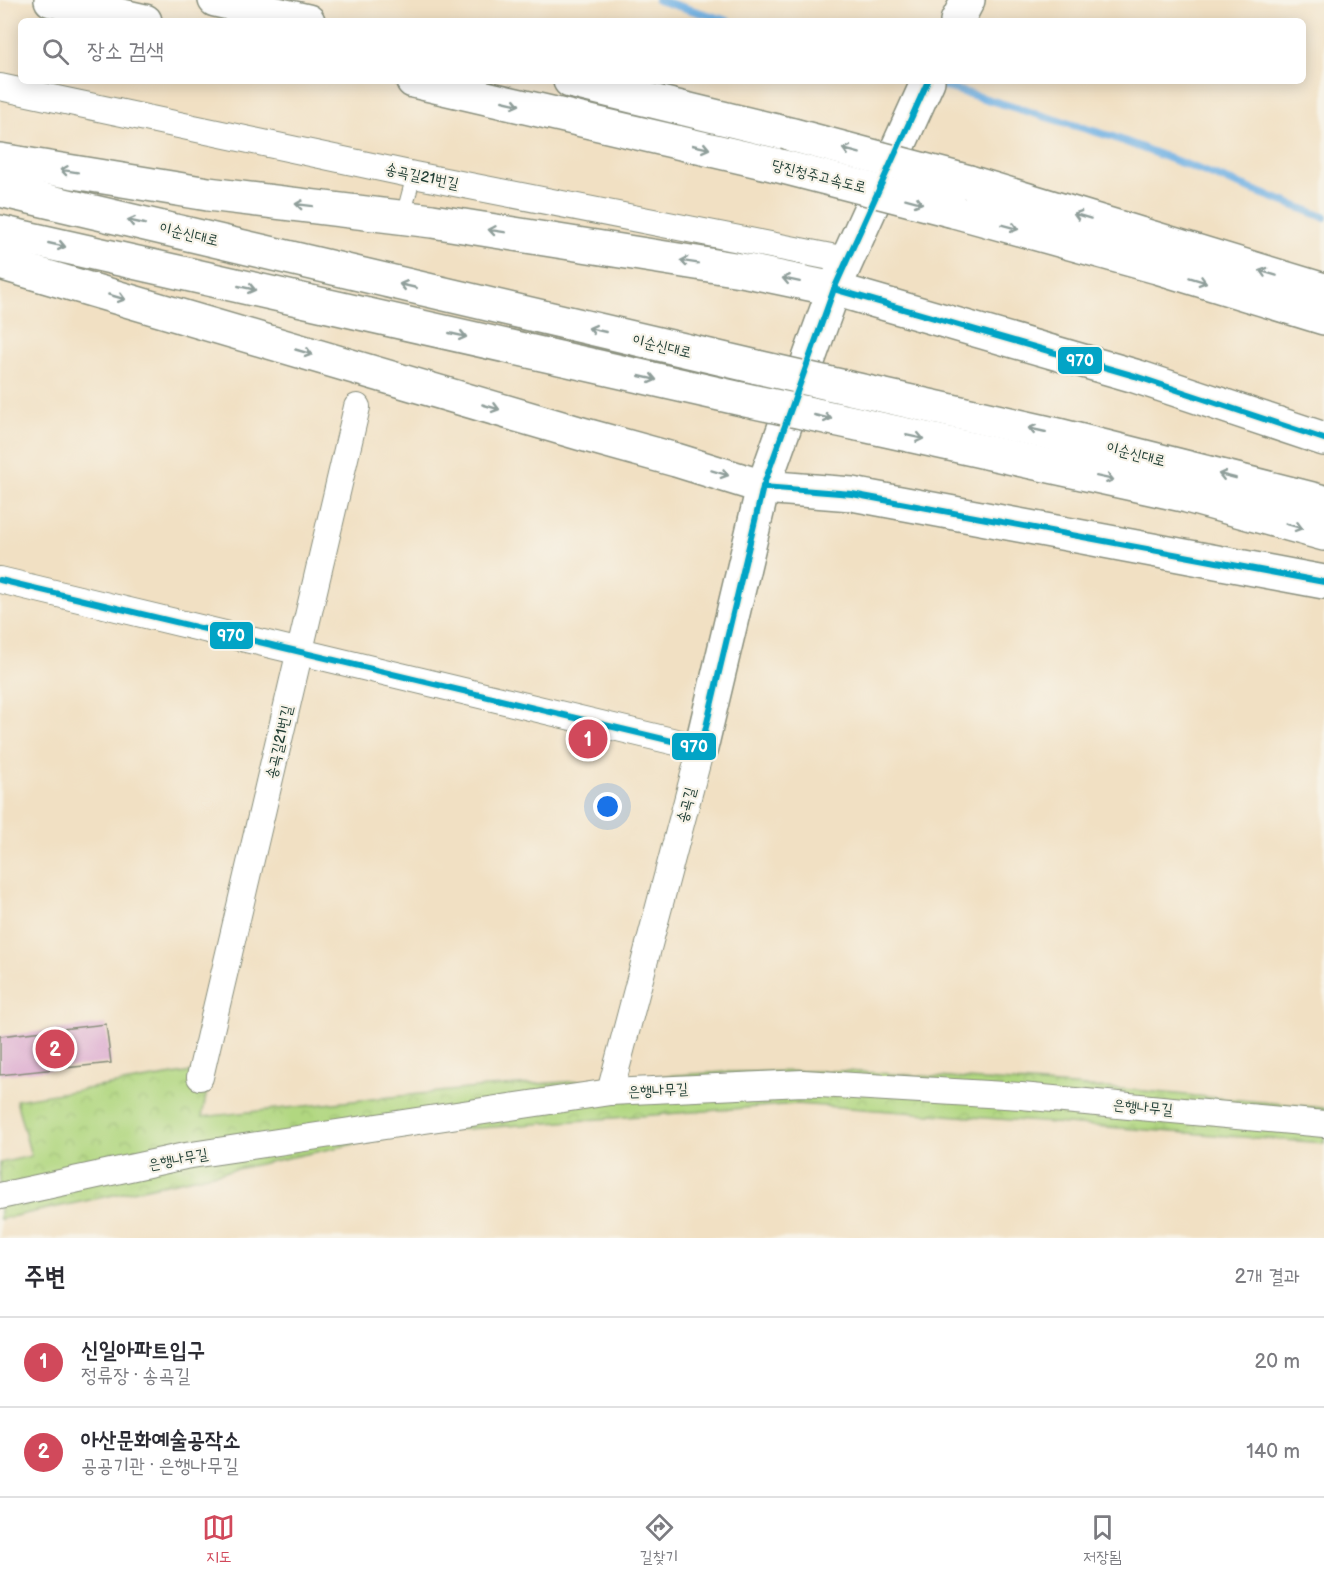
<!DOCTYPE html>
<html lang="ko">
<head>
<meta charset="utf-8">
<style>
	body { margin:0; font-family:"Balsamiq Sans","Poor Story",sans-serif; background:#f2f2f3; color:#2b2b33 }
	.you { position:absolute; left:608px; top:807px; width:21px; height:21px; margin:-15px; border:4px solid #fff; border-radius:50%; background:#1a73e8; box-shadow:0 0 0 9px #1a73e833 }
	.badge { display:grid; place-items:center; width:39px; height:39px; border-radius:50%; background:#d1495b; color:#fff; font-size:20px; font-weight:700 }
	.pin { position:absolute; translate:-50% -50%; border:3px solid #fff; box-shadow:0 2px 6px #0006 }
	.list { margin:0; padding:0; list-style:none }
	h2 { display:flex; justify-content:space-between; align-items:center; height:78px; margin:0; padding:0 24px; font-size:26px }
	h2 small { font-size:20px; font-weight:400; color:#7c7c81 }
	.list li { display:grid; grid-template-columns:39px 1fr auto; gap:18px; align-items:center; box-sizing:border-box; height:90px; padding:0 24px; border-top:2px solid #e1e1e2 }
	.list b { display:block; font-size:22px; white-space:nowrap }
	.list p { margin:0; font-size:20px; white-space:nowrap; color:#7c7c81 }
	.list em { font-size:20px; font-style:normal; color:#7c7c81 }
	.icon { flex:none; width:33px; height:33px; fill:none; stroke:currentColor; stroke-width:2; stroke-linecap:round; stroke-linejoin:round }
	.map { position:relative; flex:none; width:1324px; height:1238px; overflow:hidden }
	.search { position:absolute; background:#fff; box-shadow:0 3px 15px #0003; left:18px; right:18px; top:18px; height:66px; display:flex; align-items:center; gap:15px; box-sizing:border-box; padding:0 21px; border-radius:9px; color:#7c7c81; font-size:22px }
	.sheet { height:258px; background:#fff }
	nav { display:flex; justify-content:space-around; align-items:center; box-sizing:border-box; height:84px; border-top:2px solid #e1e1e2; background:#fff; font-size:16px; color:#7c7c81 }
	nav a { display:grid; justify-items:center; gap:3px }
	nav .on { color:#d1495b }
	.map>svg:first-child { display:block }
</style>
</head>
<body>
<div class="map">
<svg width="1324" height="1238" viewBox="0 0 1324 1238">
	<defs>
		<pattern id="park-crowns" width="20" height="18" patternUnits="userSpaceOnUse" patternTransform="scale(1.5)"><rect width="20" height="18" fill="#b1d780"/><path d="M2 6a3 3 0 1 1 6 0M12 15a3 3 0 1 1 6 0" fill="none" stroke="#98b96f"/></pattern>
	</defs>
	<rect width="100%" height="100%" fill="#f7f3e8"/>
	<filter id="ink" filterUnits="userSpaceOnUse"><feTurbulence type="fractalNoise" baseFrequency=".0167" numOctaves="2"/><feDisplacementMap in="SourceGraphic" scale="12" xChannelSelector="R" yChannelSelector="G"/><feConvolveMatrix kernelMatrix="1 2 1 2 8 2 1 2 1" color-interpolation-filters="sRGB"/></filter>
	<filter id="wash" filterUnits="userSpaceOnUse"><feTurbulence type="fractalNoise" baseFrequency=".008" numOctaves="4" result="noise"/><feDisplacementMap in="SourceGraphic" scale="24" xChannelSelector="R" yChannelSelector="G"/><feGaussianBlur stdDeviation="1.35" result="paint"/><feColorMatrix in="noise" values="0 0 0 0 0 0 0 0 0 0 0 0 0 0 0 0 0 1.4 0 .05"/><feComposite in="paint" operator="in"/></filter>
	<g filter="url(#wash)">
		<rect width="100%" height="100%" fill="#f1e0c3"/>
		<polygon fill="url(#park-crowns)" stroke="#688a5a" stroke-width="1.5" points="211,1069 202,1117 486,1087 726,1072 845,1071 1134,1090 1324,1108 1324,1143 796,1104 401,1134 0,1219 0,1163 31,1156 16,1100"/>
		<g fill="none" stroke-linecap="round" stroke-linejoin="round">
			<g stroke="#6fb1e4" stroke-width="8">
				<polyline points="658,0 728,21"/>
				<polyline points="933,83 1113,137 1324,217"/>
			</g>
		</g>
		<g id="blocks">
			<polygon fill="#daa5ce" points="106,1024 111,1063 0,1075 0,1036"/>
		</g>
	</g>
	<g filter="url(#ink)">
		<use href="#blocks" fill-opacity="0" stroke="#888e7c" stroke-width="1.5"/>
		<g fill="none" stroke-linecap="round" stroke-linejoin="round">
			<g stroke="#888e7c" stroke-width="16">
				<polyline id="lane" points="406,205 414,175"/>
			</g>
			<g stroke="#888e7c" stroke-width="28">
				<g id="street">
					<polyline points="0,87 414,175 846,260"/>
					<polyline points="0,580 701,748 610,1092"/>
					<polyline points="200,1077 357,407"/>
					<polyline points="0,1196 185,1156 610,1092 803,1083 1021,1096 1324,1124"/>
				</g>
			</g>
			<g stroke="#888e7c" stroke-width="36">
				<g id="secondary">
					<polyline points="957,21 968,0"/>
					<polyline points="701,748 763,487 834,289 928,81"/>
				</g>
			</g>
			<g stroke="#888e7c" stroke-width="36">
				<g id="highway">
					<polyline points="51,0 145,21"/>
					<polyline points="215,0 308,21"/>
					<polyline points="413,81 776,165"/>
					<polyline points="570,81 793,135"/>
					<polyline points="0,160 208,194 432,221 747,271 834,289 1135,376 1324,439"/>
					<polyline points="969,182 1324,290"/>
					<polyline points="0,190 757,367"/>
					<polyline points="954,211 1157,267 1324,318"/>
					<polyline points="0,232 746,400"/>
					<polyline points="0,263 582,434 676,460 763,487 852,494 1324,582"/>
					<polyline points="863,391 1054,434 1324,502"/>
					<polyline points="858,424 1187,496 1324,534"/>
				</g>
			</g>
			<use href="#lane" stroke="#fff" stroke-width="14"/>
			<use href="#street" stroke="#fff" stroke-width="26"/>
			<use href="#secondary" stroke="#fff" stroke-width="33"/>
			<use href="#highway" stroke="#fff" stroke-width="33"/>
			<g stroke="#888e7c" stroke-width="36" stroke-linecap="butt">
				<g id="highway-bridge">
					<polyline points="793,135 969,182"/>
					<polyline points="776,165 954,211"/>
					<polyline points="757,367 863,391"/>
					<polyline points="746,400 858,424"/>
				</g>
			</g>
			<use href="#highway-bridge" stroke="#fff" stroke-width="33"/>
			<g stroke="#f7f3e8" stroke-width="10">
				<g id="bus-1">
					<polyline points="834,289 1135,376 1324,439"/>
					<polyline points="763,487 852,494 1324,582"/>
					<polyline points="0,580 701,748 763,487 834,289 928,81"/>
				</g>
			</g>
			<use href="#bus-1" stroke="#02a4c6" stroke-width="6"/>
		</g>
		<defs><path id="oneway-shaft" d="M-6 0H5M1.5-3L5.5 0L1.5 3" fill="none" stroke-width="1.6" stroke-linecap="round" stroke-linejoin="round" transform="scale(1.5)"/></defs>
		<g stroke="#8f9e9a">
			<use href="#oneway-shaft" transform="translate(511 103) rotate(13)"/>
			<use href="#oneway-shaft" transform="translate(701 147) rotate(13)"/>
			<use href="#oneway-shaft" transform="translate(851 151) rotate(-165)"/>
			<use href="#oneway-shaft" transform="translate(69 171) rotate(-171)"/>
			<use href="#oneway-shaft" transform="translate(914 201) rotate(15)"/>
			<use href="#oneway-shaft" transform="translate(304 205) rotate(-173)"/>
			<use href="#oneway-shaft" transform="translate(1082 216) rotate(-163)"/>
			<use href="#oneway-shaft" transform="translate(136 222) rotate(-167)"/>
			<use href="#oneway-shaft" transform="translate(1010 227) rotate(15)"/>
			<use href="#oneway-shaft" transform="translate(497 231) rotate(-171)"/>
			<use href="#oneway-shaft" transform="translate(57 245) rotate(13)"/>
			<use href="#oneway-shaft" transform="translate(689 262) rotate(-171)"/>
			<use href="#oneway-shaft" transform="translate(1268 273) rotate(-163)"/>
			<use href="#oneway-shaft" transform="translate(791 280) rotate(-168)"/>
			<use href="#oneway-shaft" transform="translate(1198 280) rotate(17)"/>
			<use href="#oneway-shaft" transform="translate(408 286) rotate(-167)"/>
			<use href="#oneway-shaft" transform="translate(247 288) rotate(13)"/>
			<use href="#oneway-shaft" transform="translate(117 297) rotate(16)"/>
			<use href="#oneway-shaft" transform="translate(597 330) rotate(-167)"/>
			<use href="#oneway-shaft" transform="translate(458 335) rotate(13)"/>
			<use href="#oneway-shaft" transform="translate(304 352) rotate(16)"/>
			<use href="#oneway-shaft" transform="translate(648 378) rotate(13)"/>
			<use href="#oneway-shaft" transform="translate(491 407) rotate(16)"/>
			<use href="#oneway-shaft" transform="translate(823 417) rotate(13)"/>
			<use href="#oneway-shaft" transform="translate(1037 430) rotate(-167)"/>
			<use href="#oneway-shaft" transform="translate(915 437) rotate(12)"/>
			<use href="#oneway-shaft" transform="translate(720 473) rotate(17)"/>
			<use href="#oneway-shaft" transform="translate(1227 476) rotate(-166)"/>
			<use href="#oneway-shaft" transform="translate(1105 478) rotate(12)"/>
			<use href="#oneway-shaft" transform="translate(1294 526) rotate(16)"/>
		</g>
	</g>
	<g text-anchor="middle" stroke-width="4.5" stroke-linejoin="round" paint-order="stroke">
		<g font-size="15" fill="#1f3d34" stroke="#f7f3e8">
			<text transform="translate(422 176) rotate(12)" y="5">송곡길21번길</text>
			<text transform="translate(819 176) rotate(14)" y="5">당진청주고속도로</text>
			<text transform="translate(189 234) rotate(13)" y="5">이순신대로</text>
			<text transform="translate(662 346) rotate(13)" y="5">이순신대로</text>
			<text transform="translate(1136 454) rotate(14)" y="5">이순신대로</text>
			<text transform="translate(279 742) rotate(-77)" y="5">송곡길21번길</text>
			<text transform="translate(686 805) rotate(-75)" y="5">송곡길</text>
			<text transform="translate(658 1090) rotate(-3)" y="5">은행나무길</text>
			<text transform="translate(1143 1107) rotate(5)" y="5">은행나무길</text>
			<text transform="translate(178 1159) rotate(-11)" y="5">은행나무길</text>
		</g>
	</g>
	<g stroke="#f7f3e8" stroke-width="2">
		<rect x="1057" y="346" width="46" height="29" rx="6" fill="#02a4c6"/>
		<rect x="209" y="621" width="45" height="29" rx="6" fill="#02a4c6"/>
		<rect x="671" y="732" width="46" height="29" rx="6" fill="#02a4c6"/>
	</g>
	<g font-size="16" text-anchor="middle" font-weight="bold" fill="#fff">
		<text x="1080" y="366">970</text>
		<text x="231" y="641">970</text>
		<text x="694" y="752">970</text>
	</g>
</svg>
<div class="you"></div>
<div class="pin badge" style="left:588px;top:739px">1</div>
<div class="pin badge" style="left:55px;top:1049px">2</div>
<div class="search"><svg class="icon" aria-label="search" viewBox="0 0 24 24"><circle cx="10" cy="10" r="6"/><path d="M15 15l6 6"/></svg>장소 검색</div>
</div>
<section class="sheet">
<h2>주변<small>2개 결과</small></h2>
<ul class="list">
<li><span class="badge">1</span><div><b>신일아파트입구</b><p>정류장 · 송곡길</p></div><em>20 m</em></li>
<li><span class="badge">2</span><div><b>아산문화예술공작소</b><p>공공기관 · 은행나무길</p></div><em>140 m</em></li>
</ul>
</section>
<nav>
<a class="on"><svg class="icon" aria-label="map" viewBox="0 0 24 24"><path d="M3 6l6-2 6 2 6-2v14l-6 2-6-2-6 2zM9 4v14M15 6v14"/></svg>지도</a>
<a><svg class="icon" aria-label="directions" viewBox="0 0 24 24"><path d="M12 3l9 9-9 9-9-9zM9 14v-3h6M13 9l2 2-2 2"/></svg>길찾기</a>
<a><svg class="icon" aria-label="saved" viewBox="0 0 24 24"><path d="M7 4h10v16l-5-4-5 4z"/></svg>저장됨</a>
</nav>
</body>
</html>
